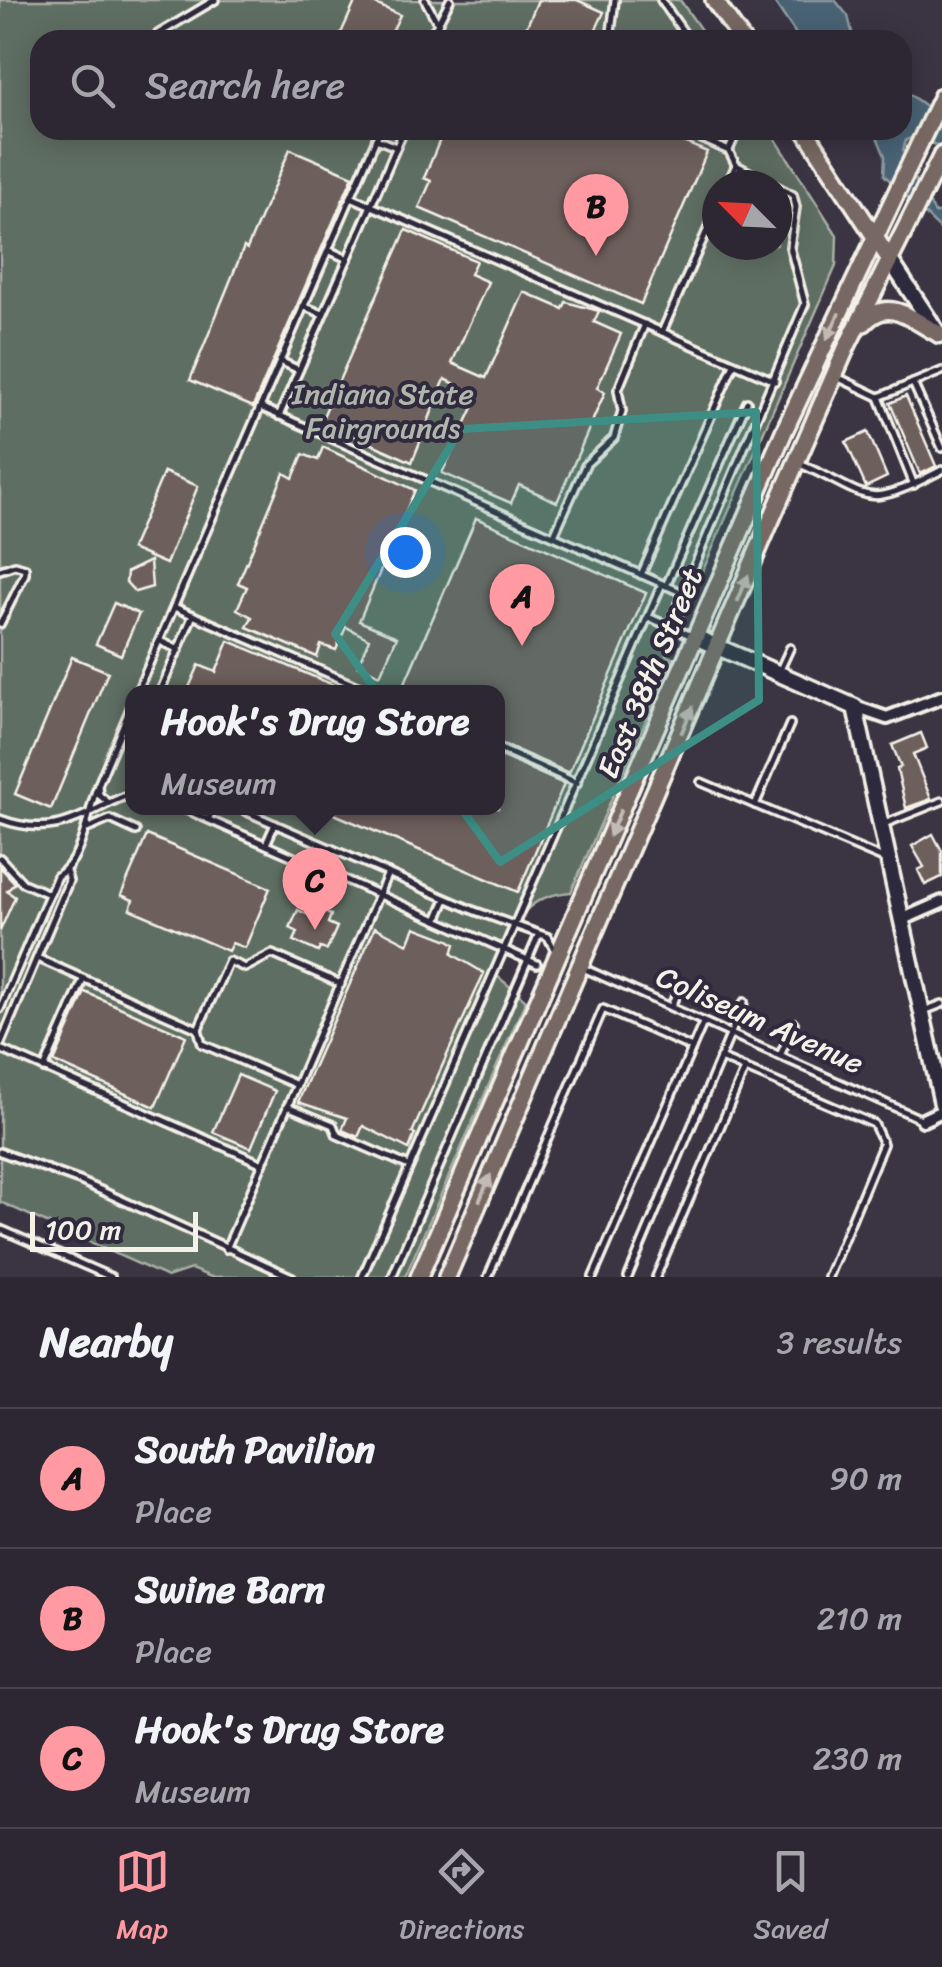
<!DOCTYPE html>
<html lang="en">
<head>
<meta charset="utf-8">
<style>
	body { margin:0; font-family:Sriracha,sans-serif; background:#38333e; color:#f1f3f6 }
	.compass { position:absolute; left:702px; top:170px; width:90px; height:90px; border-radius:50%; background:#2c2732; box-shadow:0 5px 25px #0003; rotate:294deg }
	.scale { position:absolute; left:30px; bottom:25px; width:168px; box-sizing:border-box; padding-left:10px; border:5px solid #f4f1e8; border-top:0; font-size:28px; line-height:35px; white-space:nowrap; color:#f4f1e8; -webkit-text-stroke:8px #2f2a3d; paint-order:stroke }
	.you { position:absolute; left:405px; top:552px; width:35px; height:35px; margin:-25px; border:8px solid #fff; border-radius:50%; background:#1a73e8; box-shadow:0 0 0 15px #1a73e833 }
	.badge { display:grid; place-items:center; width:65px; height:65px; border-radius:50%; background:#ff9aa2; color:#111; font-size:32px; font-weight:700 }
	.pin { position:absolute; translate:-50% -82px; filter:drop-shadow(0 2px 5px #0008) }
	.pin::after { content:''; position:absolute; top:52px; width:35px; height:30px; background:inherit; clip-path:polygon(0 0,100% 0,50% 100%) }
	.popup { position:absolute; left:125px; top:685px; width:380px; height:130px; box-sizing:border-box; display:grid; place-content:center; border-radius:20px; background:#2c2732; filter:drop-shadow(0 2px 8px #0005); font-size:32px; white-space:nowrap; color:#a6a5ac }
	.popup b { font-size:38px; color:#f1f3f6 }
	.popup::after { content:''; position:absolute; left:50%; top:100%; margin-left:-20px; border:20px solid transparent; border-top-color:#2c2732 }
	.list { margin:0; padding:0; list-style:none }
	h2 { display:flex; justify-content:space-between; align-items:center; height:130px; margin:0; padding:0 40px; font-size:42px }
	h2 small { font-size:32px; font-weight:400; color:#a6a5ac }
	.list li { display:grid; grid-template-columns:65px 1fr auto; gap:30px; align-items:center; box-sizing:border-box; height:140px; padding:0 40px; border-top:2px solid #48444d }
	.list b { display:block; font-size:38px; white-space:nowrap }
	.list p { margin:0; font-size:32px; white-space:nowrap; color:#a6a5ac }
	.list em { font-size:32px; font-style:normal; color:#a6a5ac }
	.icon { flex:none; width:55px; height:55px; fill:none; stroke:currentColor; stroke-width:2; stroke-linecap:round; stroke-linejoin:round }
	.map { position:relative; flex:none; width:942px; height:1277px; overflow:hidden }
	.search { position:absolute; background:#2c2732; box-shadow:0 5px 25px #0003; left:30px; right:30px; top:30px; height:110px; display:flex; align-items:center; gap:25px; box-sizing:border-box; padding:0 35px; border-radius:30px; color:#a6a5ac; font-size:38px }
	.sheet { height:550px; background:#2c2732 }
	nav { display:flex; justify-content:space-around; align-items:center; box-sizing:border-box; height:140px; border-top:2px solid #48444d; background:#2c2732; font-size:28px; color:#a6a5ac }
	nav a { display:grid; justify-items:center; gap:5px }
	nav .on { color:#ff9aa2 }
	.map>svg:first-child { display:block }
</style>
</head>
<body>
<div class="map">
<svg width="942" height="1277" viewBox="0 0 942 1277">
	<rect width="100%" height="100%" fill="#3b3443"/>
	<filter id="ink" filterUnits="userSpaceOnUse"><feTurbulence type="fractalNoise" baseFrequency=".01" numOctaves="2"/><feDisplacementMap in="SourceGraphic" scale="20" xChannelSelector="R" yChannelSelector="G"/><feConvolveMatrix kernelMatrix="1 2 1 2 8 2 1 2 1" color-interpolation-filters="sRGB"/></filter>
	<g filter="url(#ink)">
		<path fill="#5f6e64" stroke="#aab0a6" stroke-width="2.5" fill-rule="evenodd" d="M0,0H680L708,40H40V130H770L837,235L836,266L666,655L673,658L571,892C515,897 517,929 497,976L526,1000L405,1277H211L191,1269L167,1277L0,1202ZM717,185H777V245H717ZM132,692H498V808H132Z"/>
		<g fill="#4a6374" stroke="#8e9ca2" stroke-width="2.5">
			<polygon points="773,0 835,0 848,16 854,40 800,40"/>
			<polygon points="902,89 942,118 942,147 913,137 906,140 903,150 909,170 935,213 942,213 942,231 884,175 885,156 874,130 902,130"/>
		</g>
		<g fill="#6d5e5b" stroke="#f4f1e8" stroke-width="2.5">
			<polygon points="356,0 367,0 400,15 388,40 338,40"/>
			<polygon points="538,0 577,0 604,12 591,40 521,40"/>
			<polygon points="444,130 656,130 707,152 641,304 419,208 431,181 424,178"/>
			<polygon points="290,149 353,176 253,407 190,380 244,247 247,249"/>
			<polygon points="406,230 476,261 470,274 488,282 452,363 486,378 524,292 563,309 566,302 599,311 594,322 621,334 597,388 605,392 557,502 519,485 511,503 442,473 479,395 445,379 412,462 321,421"/>
			<polygon points="906,396 936,466 920,474 890,403"/>
			<polygon points="868,432 887,477 866,487 846,442"/>
			<polygon points="323,447 415,490 359,621 397,637 380,675 358,665 369,639 346,627 336,650 321,645 317,657 247,627 252,617 237,609 247,587 238,583 284,473 293,478 303,454 318,460"/>
			<polygon points="164,472 198,486 166,564 131,549"/>
			<polygon points="476,518 646,593 569,773 498,742 498,692 401,692"/>
			<polygon points="150,561 152,587 135,592 126,582 127,572"/>
			<polygon points="114,603 139,614 121,655 96,644"/>
			<polygon points="229,641 350,692 187,692 199,665 216,672"/>
			<polygon points="72,657 108,672 51,809 15,794"/>
			<polygon points="921,733 927,748 913,754 931,799 906,808 897,769 901,767 892,745"/>
			<polygon points="498,755 564,784 518,892 320,808 498,808"/>
			<polygon points="933,834 942,851 942,877 925,885 918,870 924,867 912,846"/>
			<polygon points="147,835 270,888 245,948 232,943 228,951 130,909 133,900 121,895"/>
			<polygon points="0,867 15,883 7,891 15,897 0,931"/>
			<polygon points="312,907 331,915 328,923 337,927 327,950 320,948 318,952 294,941 298,932 290,928 298,910 309,915"/>
			<polygon points="375,927 408,944 415,927 449,940 455,944 452,954 484,973 412,1133 415,1134 409,1149 363,1126 358,1137 342,1130 347,1118 298,1102"/>
			<polygon points="85,992 186,1036 155,1107 54,1062"/>
			<polygon points="238,1075 275,1091 251,1148 213,1132"/>
		</g>
		<g fill="none" stroke-linecap="round" stroke-linejoin="round">
			<g stroke="#f4f1e8" stroke-width="12">
				<g id="lane">
					<polyline points="425,0 438,24"/>
					<polyline points="661,0 689,40"/>
					<polyline points="435,29 441,40"/>
					<polyline points="158,34 215,0"/>
					<polyline points="419,40 435,29 450,0"/>
					<polyline points="610,40 615,0"/>
					<polyline points="376,139 396,147"/>
					<polyline points="729,150 738,130"/>
					<polyline points="727,185 736,165"/>
					<polyline points="351,197 775,381"/>
					<polyline points="328,250 348,259"/>
					<polyline points="303,306 323,314"/>
					<polyline points="662,332 717,208"/>
					<polyline points="280,361 299,370"/>
					<polyline points="837,377 879,397 914,485"/>
					<polyline points="913,383 942,448"/>
					<polyline points="879,397 942,371"/>
					<polyline points="260,407 683,593"/>
					<polyline points="279,416 404,130"/>
					<path d="M800,464C875,497 861,512 942,470"/>
					<polyline points="554,535 586,464 614,438 622,411 618,390 645,324"/>
					<polyline points="0,570 15,565 25,568 25,574 0,624"/>
					<polyline points="641,575 734,364"/>
					<polyline points="666,586 747,402"/>
					<polyline points="174,607 371,692"/>
					<polyline points="648,617 692,636"/>
					<polyline points="669,626 805,304 790,247 796,207 793,195 736,165 729,151 682,130"/>
					<polyline points="160,641 179,650"/>
					<polyline points="779,672 790,648"/>
					<polyline points="137,692 380,130"/>
					<polyline points="160,692 193,615"/>
					<polyline points="132,704 98,785 99,795 109,803 132,793"/>
					<polyline points="498,748 577,783"/>
					<polyline points="701,782 886,860"/>
					<polyline points="755,805 790,724"/>
					<polyline points="182,808 537,964"/>
					<polyline points="238,808 475,911 548,937 555,951"/>
					<path d="M0,819C43,835 70,824 109,803"/>
					<polyline points="208,819 214,808"/>
					<polyline points="884,824 942,801"/>
					<polyline points="87,829 110,819 136,831"/>
					<polyline points="266,844 275,824"/>
					<polyline points="0,858 23,883 49,894"/>
					<polyline points="323,869 331,848"/>
					<polyline points="438,918 446,899"/>
					<polyline points="37,958 198,1029 202,1044 297,1085"/>
					<polyline points="583,968 923,1120"/>
					<polyline points="671,1007 679,986"/>
					<path d="M0,1009L57,876C84,861 87,811 98,785"/>
					<polyline points="924,1011 942,1004"/>
					<polyline points="198,1029 229,961 245,968 272,954 341,984"/>
					<polyline points="0,1045 69,881 66,871"/>
					<polyline points="0,1049 263,1164"/>
					<polyline points="780,1056 794,1023"/>
					<polyline points="720,1058 874,1124 883,1144 828,1277"/>
					<polyline points="44,1069 83,980"/>
					<polyline points="287,1106 333,1125 337,1135 409,1166"/>
					<polyline points="0,1152 80,1181 292,1277"/>
					<polyline points="0,1229 111,1277"/>
					<polyline points="226,1249 388,873"/>
					<polyline points="362,1277 662,584"/>
					<polyline points="392,1277 538,936"/>
					<polyline points="488,1277 603,1009 692,1048"/>
					<polyline points="593,1277 703,1023"/>
					<polyline points="628,1277 744,1002"/>
					<polyline points="656,1277 745,1069"/>
				</g>
			</g>
			<g stroke="#f4f1e8" stroke-width="18">
				<g id="street">
					<polyline points="855,707 887,718 942,697"/>
					<polyline points="901,920 942,902"/>
					<polyline points="923,1120 942,1111"/>
				</g>
			</g>
			<g stroke="#f4f1e8" stroke-width="21">
				<g id="secondary">
					<polyline points="890,260 939,335"/>
					<polyline points="695,637 855,707 942,1104"/>
				</g>
			</g>
			<g stroke="#f4f1e8" stroke-width="22">
				<g id="primary">
					<polyline points="714,0 742,40"/>
					<polyline points="805,130 890,260"/>
					<path d="M864,323C889,295 913,321 939,334"/>
					<polyline points="419,1277 785,429 942,96"/>
					<polyline points="447,1277 767,529 847,346 942,155"/>
				</g>
			</g>
			<use href="#lane" stroke="#2f2a3d" stroke-width="5"/>
			<use href="#street" stroke="#2f2a3d" stroke-width="10"/>
			<use href="#secondary" stroke="#2f2a3d" stroke-width="14"/>
			<use href="#primary" stroke="#776864" stroke-width="15"/>
		</g>
		<defs><path id="oneway-solid" d="M-6-.8H1V-3.2L6.5 0L1 3.2V.8H-6Z" transform="scale(2.5)"/></defs>
		<g fill="#c2bab3">
			<use href="#oneway-solid" transform="translate(833 326) rotate(116)"/>
			<use href="#oneway-solid" transform="translate(743 588) rotate(-68)"/>
			<use href="#oneway-solid" transform="translate(687 720) rotate(-67)"/>
			<use href="#oneway-solid" transform="translate(615 823) rotate(113)"/>
			<use href="#oneway-solid" transform="translate(485 1188) rotate(-67)"/>
		</g>
	</g>
	<path fill="#3d8f86" fill-opacity="0.2" stroke="#3d8f86" stroke-width="8" stroke-linejoin="round" d="M756,412L759,700L500,862L335,634L461,429Z"/>
	<g text-anchor="middle" stroke-width="8" stroke-linejoin="round" paint-order="stroke">
		<g font-size="30" fill="#b1b6ad" stroke="#2f2a3d">
			<text x="383" y="404">Indiana State<tspan x="383" dy="34">Fairgrounds</tspan></text>
		</g>
		<g font-size="30" fill="#f4f1e8" stroke="#2f2a3d">
			<text transform="translate(650 673) rotate(-67)" y="10">East 38th Street</text>
			<text transform="translate(760 1020) rotate(24)" y="10">Coliseum Avenue</text>
		</g>
	</g>
</svg>
<svg class="compass" viewBox="-18 -18 36 36"><path d="M0-13l5 13h-10z" fill="#e53935"/><path d="M0 13l5-13h-10z" fill="#a6a5ac"/></svg>
<div class="scale">100 m</div>
<div class="you"></div>
<div class="pin badge" style="left:522px;top:646px">A</div>
<div class="pin badge" style="left:596px;top:256px">B</div>
<div class="pin badge" style="left:315px;top:930px">C</div>
<div class="popup"><b>Hook's Drug Store</b>Museum</div>
<div class="search"><svg class="icon" aria-label="search" viewBox="0 0 24 24"><circle cx="10" cy="10" r="6"/><path d="M15 15l6 6"/></svg>Search here</div>
</div>
<section class="sheet">
<h2>Nearby<small>3 results</small></h2>
<ul class="list">
<li><span class="badge">A</span><div><b>South Pavilion</b><p>Place</p></div><em>90 m</em></li>
<li><span class="badge">B</span><div><b>Swine Barn</b><p>Place</p></div><em>210 m</em></li>
<li><span class="badge">C</span><div><b>Hook's Drug Store</b><p>Museum</p></div><em>230 m</em></li>
</ul>
</section>
<nav>
<a class="on"><svg class="icon" aria-label="map" viewBox="0 0 24 24"><path d="M3 6l6-2 6 2 6-2v14l-6 2-6-2-6 2zM9 4v14M15 6v14"/></svg>Map</a>
<a><svg class="icon" aria-label="directions" viewBox="0 0 24 24"><path d="M12 3l9 9-9 9-9-9zM9 14v-3h6M13 9l2 2-2 2"/></svg>Directions</a>
<a><svg class="icon" aria-label="saved" viewBox="0 0 24 24"><path d="M7 4h10v16l-5-4-5 4z"/></svg>Saved</a>
</nav>
</body>
</html>
